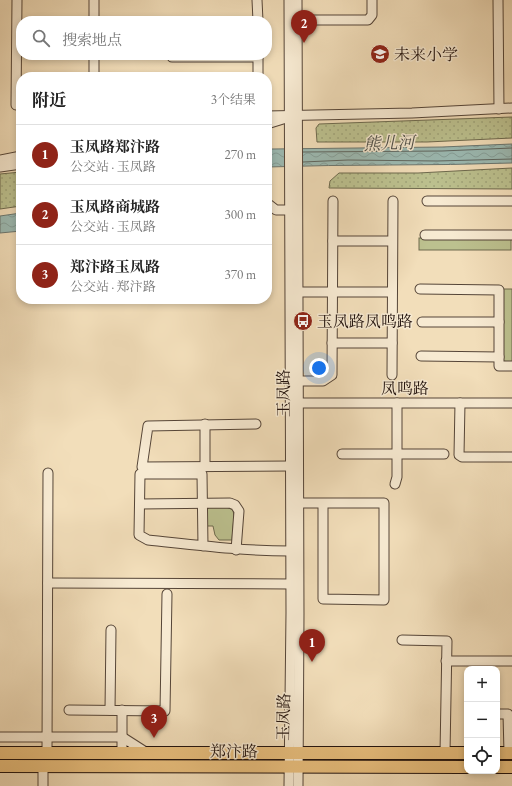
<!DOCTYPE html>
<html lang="zh">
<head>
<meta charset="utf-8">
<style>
	body { margin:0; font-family:"EB Garamond","Noto Serif SC",serif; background:#f6f6f6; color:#222 }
	.controls { position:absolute; right:12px; bottom:12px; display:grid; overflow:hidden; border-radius:8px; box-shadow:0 2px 6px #0003 }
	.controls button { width:36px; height:36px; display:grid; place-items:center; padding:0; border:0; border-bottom:1px solid #e0e0e0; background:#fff; color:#222; font:20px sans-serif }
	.you { position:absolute; left:319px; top:368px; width:14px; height:14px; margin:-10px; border:3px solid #fff; border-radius:50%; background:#1a73e8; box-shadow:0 0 0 6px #1a73e833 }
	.badge { display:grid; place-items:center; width:26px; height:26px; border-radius:50%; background:#8f2418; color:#fff; font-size:13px; font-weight:700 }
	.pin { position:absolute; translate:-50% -33px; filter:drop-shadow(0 1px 2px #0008) }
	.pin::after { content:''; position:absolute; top:21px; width:14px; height:12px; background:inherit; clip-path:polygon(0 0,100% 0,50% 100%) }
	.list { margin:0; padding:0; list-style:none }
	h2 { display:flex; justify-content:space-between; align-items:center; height:52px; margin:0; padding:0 16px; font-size:17px }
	h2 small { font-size:13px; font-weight:400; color:#767676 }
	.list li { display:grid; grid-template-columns:26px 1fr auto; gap:12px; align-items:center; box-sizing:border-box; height:60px; padding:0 16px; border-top:1px solid #e0e0e0 }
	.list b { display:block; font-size:15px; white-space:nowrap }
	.list p { margin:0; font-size:13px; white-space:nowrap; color:#767676 }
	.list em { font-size:13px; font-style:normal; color:#767676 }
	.icon { flex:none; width:22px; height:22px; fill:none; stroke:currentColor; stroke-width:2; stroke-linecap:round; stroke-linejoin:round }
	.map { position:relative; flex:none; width:512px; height:786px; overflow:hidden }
	.search { position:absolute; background:#fff; box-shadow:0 2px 6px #0003; left:16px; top:16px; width:256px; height:44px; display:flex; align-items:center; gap:10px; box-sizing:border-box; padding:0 14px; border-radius:16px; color:#767676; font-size:15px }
	.panel { position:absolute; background:#fff; box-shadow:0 2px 6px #0003; left:16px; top:72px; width:256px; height:232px; border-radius:16px }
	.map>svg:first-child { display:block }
</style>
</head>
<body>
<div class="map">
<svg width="512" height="786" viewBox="0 0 512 786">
	<defs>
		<pattern id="park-dots" width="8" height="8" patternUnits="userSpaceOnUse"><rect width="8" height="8" fill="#bcc18f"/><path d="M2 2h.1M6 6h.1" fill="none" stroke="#a1a57a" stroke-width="1.8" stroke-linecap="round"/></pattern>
		<pattern id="water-waves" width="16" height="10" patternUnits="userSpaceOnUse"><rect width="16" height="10" fill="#9cbbb4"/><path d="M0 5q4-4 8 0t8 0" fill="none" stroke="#86a09a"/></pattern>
	</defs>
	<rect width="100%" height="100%" fill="#f2deba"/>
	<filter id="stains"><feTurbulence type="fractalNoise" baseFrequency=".005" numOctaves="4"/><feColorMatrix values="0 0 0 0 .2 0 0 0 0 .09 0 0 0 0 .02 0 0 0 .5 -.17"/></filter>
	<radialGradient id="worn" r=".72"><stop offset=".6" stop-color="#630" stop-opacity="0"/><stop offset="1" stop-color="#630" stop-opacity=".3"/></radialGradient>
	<g fill="#bcc18f" stroke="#6e6a4e">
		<rect x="419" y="238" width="92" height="12"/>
		<polygon points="502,289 512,289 512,362 501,361"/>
		<polygon points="210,507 226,507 233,510 234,516 232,540 219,540 215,535 213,526 206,526 205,511"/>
	</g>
	<g fill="url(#park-dots)" stroke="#6e6a4e">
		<polygon points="512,117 512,138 427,142 317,142 316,128 319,124"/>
		<polygon points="512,168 512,189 329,188 330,181 339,173 418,173"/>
		<polygon points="21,172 21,206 0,209 0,174"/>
	</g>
	<g fill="url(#water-waves)" stroke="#6b7771">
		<path d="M512,144V163C430,166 349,164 267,167V149H272L442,147Z"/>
		<polygon points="21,213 21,231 0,233 0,216"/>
	</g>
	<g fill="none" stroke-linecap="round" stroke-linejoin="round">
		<g stroke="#5e6660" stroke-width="1">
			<polyline points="303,152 442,151 512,148"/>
			<polyline points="303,162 348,160 437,161 512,159"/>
		</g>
		<g stroke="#554538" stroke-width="11">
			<g id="minor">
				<polyline points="257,0 258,21"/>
				<polyline points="289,0 291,613 289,786"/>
				<polyline points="297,0 299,613 298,786"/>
				<polyline points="498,0 499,109"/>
				<polyline points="297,20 368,20 372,15 372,0"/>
				<polyline points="94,21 94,0"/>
				<polyline points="94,55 94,77"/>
				<polyline points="258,55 258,77"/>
				<polyline points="172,57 258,57"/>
				<polyline points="16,105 17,0"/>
				<polyline points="267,116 412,113 512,108"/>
				<polyline points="267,124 283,119"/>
				<polyline points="0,160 21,156"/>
				<polyline points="0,167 21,164"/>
				<polyline points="427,201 512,201"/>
				<polyline points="267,203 276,210 289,210"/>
				<polyline points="425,235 512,235"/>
				<polyline points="333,241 392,241"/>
				<polyline points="420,289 499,290 499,366 512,366"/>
				<polyline points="298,292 392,292"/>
				<polyline points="422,322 499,322"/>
				<polyline points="332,343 392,343"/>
				<polyline points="421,356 499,357"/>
				<polyline points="392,375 393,201"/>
				<polyline points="298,381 323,381 332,375 333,201"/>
				<polyline points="298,403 512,403"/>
				<polyline points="460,403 459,455 462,457 512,457"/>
				<polyline points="205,424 205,466"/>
				<polyline points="256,424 148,426 142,467 290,466"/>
				<polyline points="342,454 444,454"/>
				<polyline points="395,484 397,477 397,403"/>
				<polyline points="299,503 384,503 384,600 323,599 323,503"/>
				<polyline points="140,504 230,503 235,505 239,511 236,550"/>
				<path d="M203,546L202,474H140L139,535L148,540C196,545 242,551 290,551"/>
				<polyline points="48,583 291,584"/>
				<polyline points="402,640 447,641 445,753"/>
				<polyline points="446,661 512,661"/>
				<polyline points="69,710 165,711 167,594"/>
				<polyline points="110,710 111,630"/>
				<polyline points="497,714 508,714 509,753"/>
				<polyline points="0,737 122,737 147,753"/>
				<polyline points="47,753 48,473"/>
				<polyline points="122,753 122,710"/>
				<polyline points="43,786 43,767"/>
			</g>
		</g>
		<g stroke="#21120d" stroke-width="14">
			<g id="major">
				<polyline points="0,753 467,753"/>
				<polyline points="497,753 512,753"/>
				<polyline points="0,766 467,767"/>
				<polyline points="497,767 512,767"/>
			</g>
		</g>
		<use href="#minor" stroke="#f7ead2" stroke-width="9"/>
		<use href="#major" stroke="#e9bf7d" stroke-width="12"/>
	</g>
	<defs>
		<g id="school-disc" transform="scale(1)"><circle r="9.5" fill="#8f2418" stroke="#f7ead2"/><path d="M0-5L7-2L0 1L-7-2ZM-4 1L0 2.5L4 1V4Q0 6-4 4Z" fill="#fff"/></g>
		<g id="bus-disc" transform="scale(1)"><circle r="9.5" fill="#8f2418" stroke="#f7ead2"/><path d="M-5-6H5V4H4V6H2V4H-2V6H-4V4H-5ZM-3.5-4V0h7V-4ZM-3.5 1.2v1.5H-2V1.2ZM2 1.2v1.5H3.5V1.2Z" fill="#fff"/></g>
	</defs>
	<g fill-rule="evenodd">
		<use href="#school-disc" x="380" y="54"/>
		<use href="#bus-disc" x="303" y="321"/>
	</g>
	<g text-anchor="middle" stroke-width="3" stroke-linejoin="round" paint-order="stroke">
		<g font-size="16" fill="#21120d" stroke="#f7ead2" text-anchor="start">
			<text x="394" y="60">未来小学</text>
			<text x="317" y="327">玉凤路凤鸣路</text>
		</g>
		<g font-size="16" fill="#21120d" stroke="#f7ead2">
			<text x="405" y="394">凤鸣路</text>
			<text transform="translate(283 393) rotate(-90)" y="6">玉凤路</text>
			<text transform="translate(283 717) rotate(-89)" y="6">玉凤路</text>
			<text x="234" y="757">郑汴路</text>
		</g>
		<g font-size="17" font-style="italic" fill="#4c4d47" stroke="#f7ead2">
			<text transform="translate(389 143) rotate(-2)" y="6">熊儿河</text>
		</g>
	</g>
	<rect width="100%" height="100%" filter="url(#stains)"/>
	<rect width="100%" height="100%" fill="url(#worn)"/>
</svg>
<div class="controls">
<button>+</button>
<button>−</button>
<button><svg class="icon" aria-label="locate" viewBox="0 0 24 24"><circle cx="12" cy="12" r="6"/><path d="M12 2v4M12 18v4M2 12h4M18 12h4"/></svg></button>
</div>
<div class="you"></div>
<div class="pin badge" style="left:312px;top:662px">1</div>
<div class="pin badge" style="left:304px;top:43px">2</div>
<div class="pin badge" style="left:154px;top:738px">3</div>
<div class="search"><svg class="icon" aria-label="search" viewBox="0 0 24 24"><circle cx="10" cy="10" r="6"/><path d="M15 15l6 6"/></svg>搜索地点</div>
<section class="panel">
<h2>附近<small>3个结果</small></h2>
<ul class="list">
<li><span class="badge">1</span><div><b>玉凤路郑汴路</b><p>公交站 · 玉凤路</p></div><em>270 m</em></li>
<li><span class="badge">2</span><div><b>玉凤路商城路</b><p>公交站 · 玉凤路</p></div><em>300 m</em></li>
<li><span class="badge">3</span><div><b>郑汴路玉凤路</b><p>公交站 · 郑汴路</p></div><em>370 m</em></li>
</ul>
</section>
</div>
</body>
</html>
